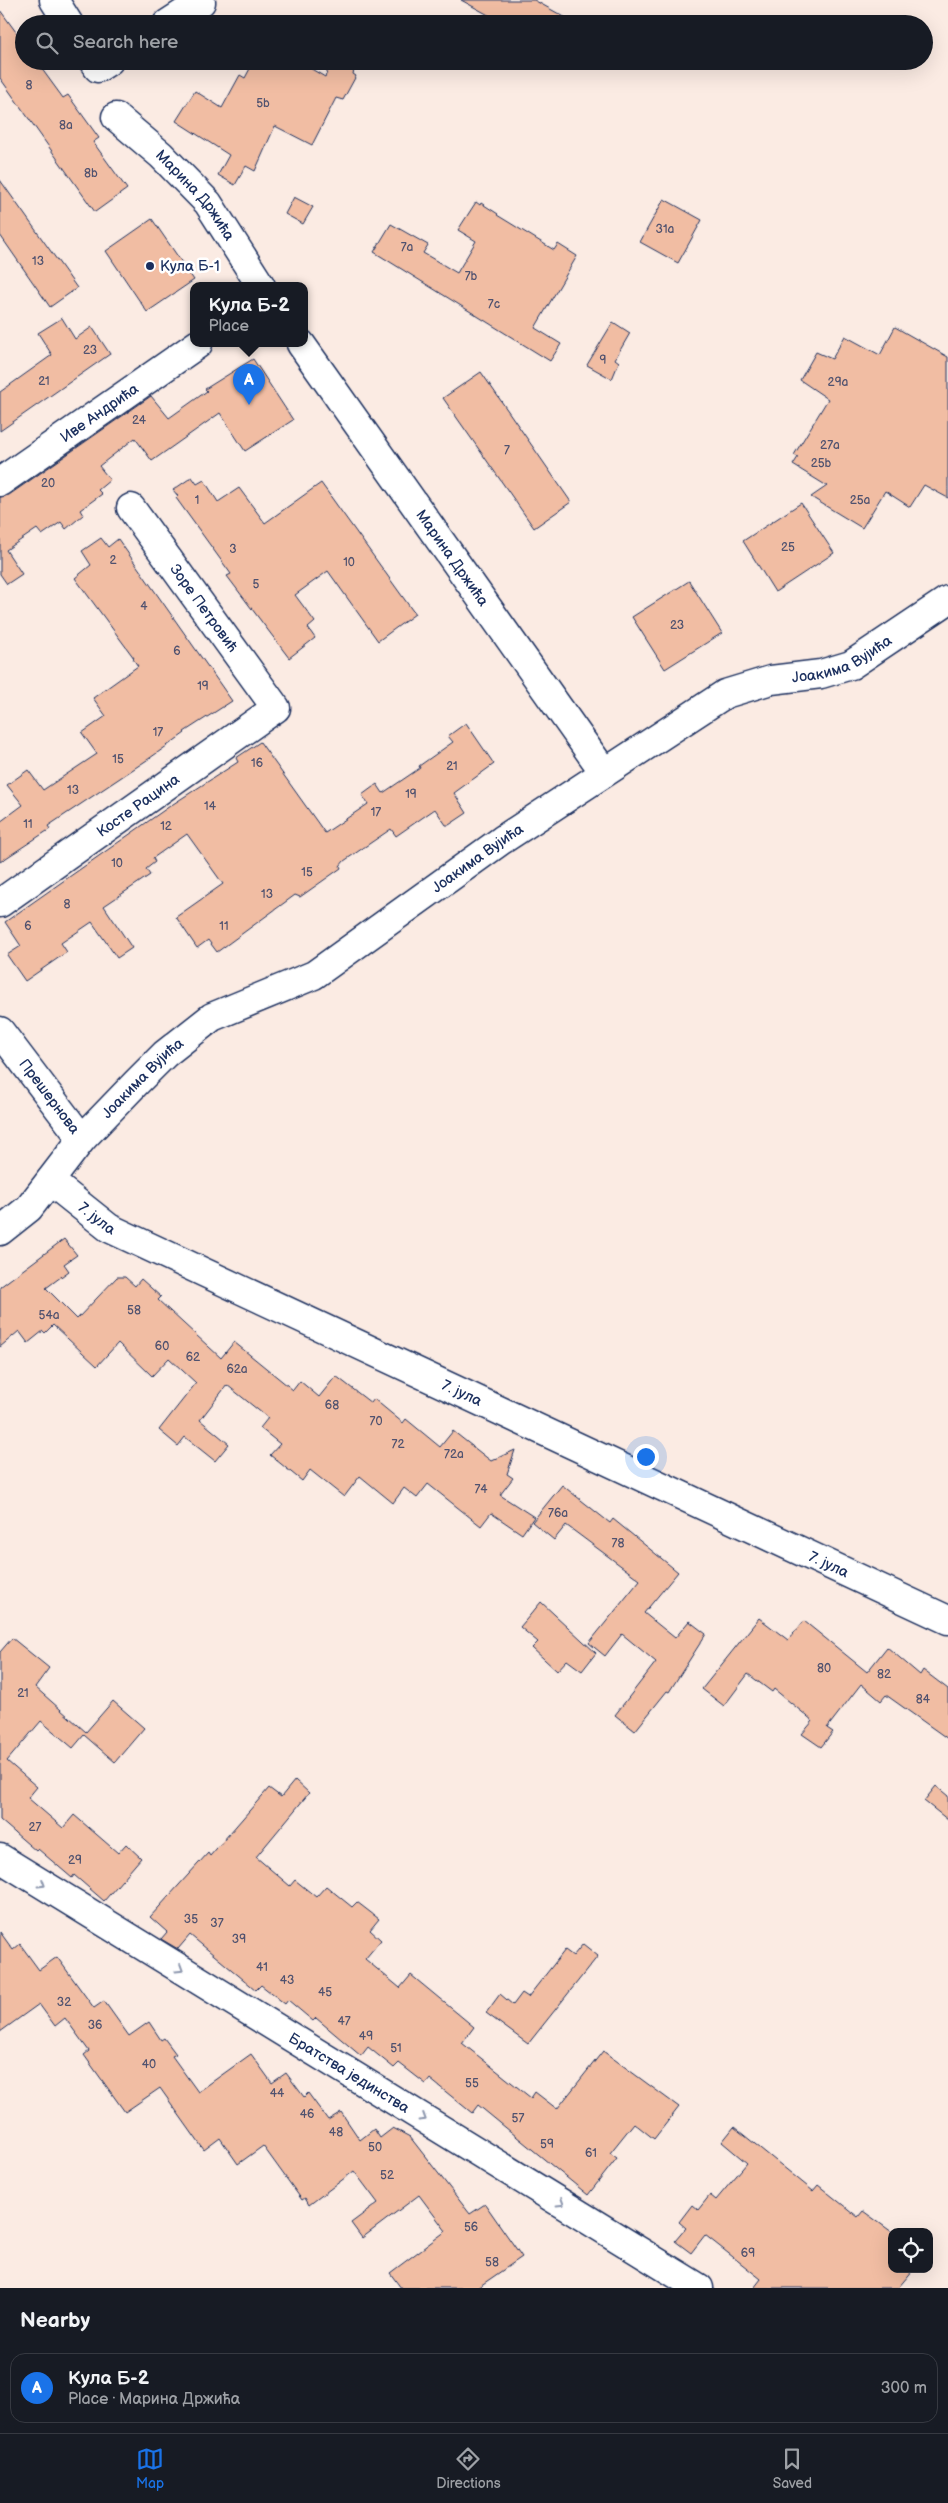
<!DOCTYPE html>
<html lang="en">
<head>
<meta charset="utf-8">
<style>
	body { margin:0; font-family:"Balsamiq Sans",sans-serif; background:#20242c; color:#f1f3f6 }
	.controls { position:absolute; right:15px; bottom:15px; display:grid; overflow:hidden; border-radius:10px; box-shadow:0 5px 20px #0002 }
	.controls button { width:45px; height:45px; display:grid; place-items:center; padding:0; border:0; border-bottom:1px solid #363941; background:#171b24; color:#f1f3f6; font:25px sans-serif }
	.you { position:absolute; left:645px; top:1456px; width:18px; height:18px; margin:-12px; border:4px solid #fff; border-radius:50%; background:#1a73e8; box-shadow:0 0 0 8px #1a73e833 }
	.badge { display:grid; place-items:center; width:32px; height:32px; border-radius:50%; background:#1a73e8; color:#fff; font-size:16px; font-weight:700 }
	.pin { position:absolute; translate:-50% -41px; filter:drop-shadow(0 1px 2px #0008) }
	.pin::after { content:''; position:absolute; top:26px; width:18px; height:15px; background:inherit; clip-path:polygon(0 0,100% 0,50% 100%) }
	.popup { position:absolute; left:190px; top:282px; width:118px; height:65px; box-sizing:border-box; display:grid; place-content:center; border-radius:10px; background:#171b24; filter:drop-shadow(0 1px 4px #0005); font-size:16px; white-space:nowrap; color:#9ea1a6 }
	.popup b { font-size:19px; color:#f1f3f6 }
	.popup::after { content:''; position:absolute; left:50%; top:100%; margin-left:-10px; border:10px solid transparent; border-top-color:#171b24 }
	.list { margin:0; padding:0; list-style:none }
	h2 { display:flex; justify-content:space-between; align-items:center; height:65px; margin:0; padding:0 20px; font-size:21px }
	h2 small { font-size:16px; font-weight:400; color:#9ea1a6 }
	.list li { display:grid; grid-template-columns:32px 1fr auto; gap:15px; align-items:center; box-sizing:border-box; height:70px; margin:0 10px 10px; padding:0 10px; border:1px solid #363941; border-radius:15px }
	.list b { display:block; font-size:19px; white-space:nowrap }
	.list p { margin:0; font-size:16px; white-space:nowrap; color:#9ea1a6 }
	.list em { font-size:16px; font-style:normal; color:#9ea1a6 }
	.icon { flex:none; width:28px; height:28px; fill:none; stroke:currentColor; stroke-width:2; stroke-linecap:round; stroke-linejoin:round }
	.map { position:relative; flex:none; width:948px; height:2288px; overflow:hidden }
	.search { position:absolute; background:#171b24; box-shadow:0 5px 20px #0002; left:15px; right:15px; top:15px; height:55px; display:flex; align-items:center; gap:12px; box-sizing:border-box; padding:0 18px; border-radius:28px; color:#9ea1a6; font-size:19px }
	.sheet { height:145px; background:#171b24 }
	nav { display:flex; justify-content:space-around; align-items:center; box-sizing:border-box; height:70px; border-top:1px solid #363941; background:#171b24; font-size:14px; color:#9ea1a6 }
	nav a { display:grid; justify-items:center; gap:2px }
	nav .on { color:#1a73e8 }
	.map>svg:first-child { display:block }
</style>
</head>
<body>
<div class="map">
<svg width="948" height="2288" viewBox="0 0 948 2288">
	<rect width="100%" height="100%" fill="#fbebe3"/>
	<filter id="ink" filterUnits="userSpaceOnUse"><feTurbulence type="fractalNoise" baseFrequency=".02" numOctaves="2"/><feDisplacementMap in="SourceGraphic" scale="10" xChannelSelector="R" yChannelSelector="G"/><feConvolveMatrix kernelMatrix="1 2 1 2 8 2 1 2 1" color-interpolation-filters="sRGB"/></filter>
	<g filter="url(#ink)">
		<g fill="#f1bda3" stroke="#1b2f5e">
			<polygon points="461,0 534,0 577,24 505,24"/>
			<polygon points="0,10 24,43 24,61 36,61 63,98 68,95 99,138 93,142 127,189 95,212 0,78"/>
			<polygon points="254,61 298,61 325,77 332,61 354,70 353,74 356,76 343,100 336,98 312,145 275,126 255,171 246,166 235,185 218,175 229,155 176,121 195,91 222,108 240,75 245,78"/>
			<polygon points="0,180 77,288 50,307 0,235"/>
			<polygon points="294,197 313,207 303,224 285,214"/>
			<polygon points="664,199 702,220 678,263 640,242"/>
			<polygon points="476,202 480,205 481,203 498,214 497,215 554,250 558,244 577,256 535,328 561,344 550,361 374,252 391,224 428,245 423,253 457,273 476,241 458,230"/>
			<polygon points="152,219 194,280 147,312 106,251"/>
			<polygon points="62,318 75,339 92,327 110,354 0,431 0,392 52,355 38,333"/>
			<polygon points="613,322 630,333 615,359 619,362 612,379 587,365"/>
			<polygon points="895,327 948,357 948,498 924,485 910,507 885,491 862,528 811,497 827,486 793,465 798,457 794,455 828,399 800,380 816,352 832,359 845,336 880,355"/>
			<polygon points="253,359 293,420 245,451 220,413 152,461 135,438 99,466 110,480 98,490 102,494 80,510 83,515 66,529 61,522 42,535 37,529 6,550 22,574 7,584 0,574 0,497 9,495 151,396 169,418 207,391 205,389"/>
			<polygon points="481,372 571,502 534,528 443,398"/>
			<polygon points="192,477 197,484 204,480 218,502 239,488 265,523 321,483 415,614 378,641 328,571 295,595 315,622 308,628 315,638 289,658 227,576 231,574 176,498 178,496 173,490"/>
			<polygon points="801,503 834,553 775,592 743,541"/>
			<polygon points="101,538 108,547 118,539 232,701 184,732 185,733 150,758 48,826 50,829 0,862 0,822 23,805 7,785 28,770 43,790 97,754 82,733 106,716 93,698 138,666 133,659 134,658 75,578 91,565 82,551"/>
			<polygon points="689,581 722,633 665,669 632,617"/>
			<polygon points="466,723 494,764 454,793 467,813 449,825 446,825 435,809 396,836 391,829 344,861 340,866 341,868 300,897 295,895 217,952 208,940 197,948 176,917 223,884 187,834 153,858 155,862 146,869 150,875 104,906 132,948 117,958 92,922 61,943 67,952 25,981 7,955 21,946 5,922 170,806 238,762 236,758 260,742 325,833 368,804 362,795 377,784 383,793 420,768 419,766 453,742 448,736"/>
			<polygon points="64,1239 77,1255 64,1264 69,1271 46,1288 77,1319 117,1277 125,1277 135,1286 141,1279 161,1297 158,1300 221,1358 234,1342 293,1390 300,1381 319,1397 336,1376 371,1403 374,1399 403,1423 406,1419 440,1447 453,1431 491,1461 515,1450 507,1474 513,1478 500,1495 534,1517 522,1534 491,1513 481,1526 428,1484 417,1498 404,1488 393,1503 360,1476 344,1497 310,1470 302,1481 270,1455 280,1444 260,1428 268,1418 227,1385 200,1420 229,1444 215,1461 185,1437 178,1446 159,1430 196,1383 169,1358 152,1376 118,1343 97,1366 53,1325 45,1333 43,1331 28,1343 19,1331 0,1347 0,1287"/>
			<polygon points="562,1485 610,1523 613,1519 678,1572 644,1613 675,1638 689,1621 706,1634 669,1692 667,1691 635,1731 615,1715 656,1662 622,1634 605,1656 589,1643 640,1580 566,1525 554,1540 532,1522"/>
			<polygon points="541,1602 596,1653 582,1671 567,1660 557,1671 532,1648 538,1642 520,1627"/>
			<polygon points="759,1618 788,1640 804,1621 867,1672 887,1647 920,1675 923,1670 948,1689 948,1739 886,1695 881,1701 861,1684 827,1728 833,1732 821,1747 802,1734 813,1721 774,1689 772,1692 748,1674 724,1706 702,1689"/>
			<polygon points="12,1638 49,1668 35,1687 86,1732 113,1701 144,1728 115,1762 84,1735 73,1748 41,1721 7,1761 37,1787 28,1798 63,1828 74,1815 118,1853 126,1844 141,1858 104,1901 74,1875 72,1878 38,1849 36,1851 0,1820 0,1652"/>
			<polygon points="295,1780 309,1793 256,1857 290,1886 295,1880 316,1897 326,1886 352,1907 357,1902 379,1919 370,1930 381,1940 365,1959 400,1988 411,1975 474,2027 462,2043 531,2098 535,2092 557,2109 603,2051 679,2107 654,2139 634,2123 610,2153 617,2158 588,2195 478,2105 472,2113 430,2079 426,2084 399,2063 394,2068 368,2047 361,2056 316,2018 313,2021 288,2000 285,2004 261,1985 256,1990 190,1935 178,1949 161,1939 167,1932 150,1917 208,1853 210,1856 269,1788 281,1797"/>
			<polygon points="936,1786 948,1796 948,1820 924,1801"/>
			<polygon points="0,1932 13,1950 20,1944 39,1970 57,1957 94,2008 104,2001 129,2036 149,2022 161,2040 164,2038 176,2054 172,2056 198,2092 251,2054 272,2083 286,2073 304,2097 308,2093 328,2120 341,2112 360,2140 374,2129 380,2138 393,2128 410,2137 470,2214 485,2204 522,2257 477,2288 401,2288 390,2273 446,2231 419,2195 362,2238 351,2223 378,2203 354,2171 309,2205 305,2198 302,2200 263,2146 238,2164 220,2138 204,2150 160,2088 125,2112 84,2055 89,2051 65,2018 55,2026 39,2004 0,2032"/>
			<polygon points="583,1944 598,1956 528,2044 486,2013 500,1994 513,2005 522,1993 528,1997 565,1950 573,1956"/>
			<polygon points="734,2127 813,2191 818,2185 858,2217 863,2211 892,2232 892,2269 914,2269 898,2288 754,2288 761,2279 705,2235 691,2253 675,2241 686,2228 679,2222 692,2205 698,2210 710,2195 716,2200 747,2163 722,2142"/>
		</g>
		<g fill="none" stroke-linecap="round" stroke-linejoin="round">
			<g stroke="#1b2f5e" stroke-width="31">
				<g id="street">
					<polyline points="54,0 69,24"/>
					<polyline points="167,24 201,2"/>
					<polyline points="93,61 98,68 109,61"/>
					<path id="s1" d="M116,117L161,155L208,203L261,286"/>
					<path id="s2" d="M301,344L604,772"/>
					<path id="s3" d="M0,482L198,344"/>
					<path id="s4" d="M0,903L276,708L131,508"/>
					<path id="s5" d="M0,1031L82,1139"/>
					<path id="s6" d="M50,1181L109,1228L948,1620"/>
					<path id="s7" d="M0,1231L29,1208L82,1139L136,1083L165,1054L212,1017L314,975L502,840L725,694L771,680L821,674L851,665L948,600"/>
					<path id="s8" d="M0,1858L699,2288"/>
				</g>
			</g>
			<use href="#street" stroke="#fff" stroke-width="28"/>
		</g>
		<defs><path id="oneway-chevron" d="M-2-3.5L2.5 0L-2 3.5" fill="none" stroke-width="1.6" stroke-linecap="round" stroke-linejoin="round" transform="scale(1.25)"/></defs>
		<g stroke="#8d97ae">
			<use href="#oneway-chevron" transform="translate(42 1884) rotate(32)"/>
			<use href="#oneway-chevron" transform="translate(180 1969) rotate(32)"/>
			<use href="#oneway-chevron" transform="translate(423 2118) rotate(32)"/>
			<use href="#oneway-chevron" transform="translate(561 2203) rotate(32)"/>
		</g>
	</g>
	<circle fill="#1b2f5e" stroke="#fff" stroke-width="2" cx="150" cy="266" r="5"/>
	<g text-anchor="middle" stroke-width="5" stroke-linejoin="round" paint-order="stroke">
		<g font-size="12" fill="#50526f">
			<text x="29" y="89">8</text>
			<text x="263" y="107">5b</text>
			<text x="66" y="129">8a</text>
			<text x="91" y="177">8b</text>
			<text x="665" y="233">31a</text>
			<text x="407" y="251">7a</text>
			<text x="38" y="265">13</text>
			<text x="471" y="280">7b</text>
			<text x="494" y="308">7c</text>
			<text x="90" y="354">23</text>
			<text x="603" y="364">9</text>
			<text x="44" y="385">21</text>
			<text x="838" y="386">29a</text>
			<text x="139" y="424">24</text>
			<text x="830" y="449">27a</text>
			<text x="507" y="454">7</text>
			<text x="821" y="467">25b</text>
			<text x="48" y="487">20</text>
			<text x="197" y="504">1</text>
			<text x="860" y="504">25a</text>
			<text x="788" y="551">25</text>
			<text x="233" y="553">3</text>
			<text x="113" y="564">2</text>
			<text x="349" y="566">10</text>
			<text x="256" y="588">5</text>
			<text x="144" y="610">4</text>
			<text x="677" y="629">23</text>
			<text x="177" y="655">6</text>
			<text x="203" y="690">19</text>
			<text x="158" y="736">17</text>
			<text x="118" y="763">15</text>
			<text x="257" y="767">16</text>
			<text x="452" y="770">21</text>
			<text x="73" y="794">13</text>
			<text x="411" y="798">19</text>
			<text x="210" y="810">14</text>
			<text x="376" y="816">17</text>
			<text x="28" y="828">11</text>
			<text x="166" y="830">12</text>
			<text x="117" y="867">10</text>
			<text x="307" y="876">15</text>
			<text x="267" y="898">13</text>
			<text x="67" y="908">8</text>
			<text x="28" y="930">6</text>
			<text x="224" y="930">11</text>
			<text x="134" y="1314">58</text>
			<text x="49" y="1319">54a</text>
			<text x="162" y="1350">60</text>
			<text x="193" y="1361">62</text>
			<text x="237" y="1373">62a</text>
			<text x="332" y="1409">68</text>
			<text x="376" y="1425">70</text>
			<text x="398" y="1448">72</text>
			<text x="454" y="1458">72a</text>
			<text x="481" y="1493">74</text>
			<text x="558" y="1517">76a</text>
			<text x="618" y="1547">78</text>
			<text x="824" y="1672">80</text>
			<text x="884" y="1678">82</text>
			<text x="23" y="1697">21</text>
			<text x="923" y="1703">84</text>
			<text x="35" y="1831">27</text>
			<text x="75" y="1864">29</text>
			<text x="191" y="1923">35</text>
			<text x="217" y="1927">37</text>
			<text x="239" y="1943">39</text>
			<text x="262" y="1971">41</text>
			<text x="287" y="1984">43</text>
			<text x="325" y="1996">45</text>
			<text x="64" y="2006">32</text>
			<text x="344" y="2025">47</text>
			<text x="95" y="2029">36</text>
			<text x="366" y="2040">49</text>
			<text x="396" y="2052">51</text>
			<text x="149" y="2068">40</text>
			<text x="472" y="2087">55</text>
			<text x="277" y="2097">44</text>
			<text x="307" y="2118">46</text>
			<text x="518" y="2122">57</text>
			<text x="336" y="2136">48</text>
			<text x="547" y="2148">59</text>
			<text x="375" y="2151">50</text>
			<text x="591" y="2157">61</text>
			<text x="387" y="2179">52</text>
			<text x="471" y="2231">56</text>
			<text x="748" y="2257">69</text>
			<text x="492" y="2266">58</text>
		</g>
		<g font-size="15" fill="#1b2f5e" stroke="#fff">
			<text dy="5" stroke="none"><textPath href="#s1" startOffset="112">Марина Држића</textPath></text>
			<text dy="5" stroke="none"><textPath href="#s3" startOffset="121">Иве Андрића</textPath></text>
			<text dy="5" stroke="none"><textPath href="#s2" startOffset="262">Марина Држића</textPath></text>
			<text transform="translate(204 608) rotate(54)" y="5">Зоре Петровић</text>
			<text dy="5" stroke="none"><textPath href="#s7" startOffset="1034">Јоакима Вујића</textPath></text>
			<text dy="5" stroke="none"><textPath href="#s4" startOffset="169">Косте Рацина</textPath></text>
			<text dy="5" stroke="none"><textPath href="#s7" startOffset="614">Јоакима Вујића</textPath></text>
			<text dy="5" stroke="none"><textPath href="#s7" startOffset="210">Јоакима Вујића</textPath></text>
			<text dy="5" stroke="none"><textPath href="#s5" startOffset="82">Прешернова</textPath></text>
			<text dy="5" stroke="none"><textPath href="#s6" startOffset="60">7. јула</textPath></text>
			<text dy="5" stroke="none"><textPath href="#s6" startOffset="465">7. јула</textPath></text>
			<text dy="5" stroke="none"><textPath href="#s6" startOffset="870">7. јула</textPath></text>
			<text dy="5" stroke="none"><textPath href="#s8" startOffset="410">Братства јединства</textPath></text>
		</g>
		<g font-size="15" fill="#1b2f5e" stroke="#fff" text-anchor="start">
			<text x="160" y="271">Кула Б-1</text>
		</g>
	</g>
</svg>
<div class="controls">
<button><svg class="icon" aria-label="locate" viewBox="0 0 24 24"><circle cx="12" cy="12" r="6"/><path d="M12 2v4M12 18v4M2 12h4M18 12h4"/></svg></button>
</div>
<div class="you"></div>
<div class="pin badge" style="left:249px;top:405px">A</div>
<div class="popup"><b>Кула Б-2</b>Place</div>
<div class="search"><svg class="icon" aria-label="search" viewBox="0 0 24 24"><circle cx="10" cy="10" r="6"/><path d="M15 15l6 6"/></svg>Search here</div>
</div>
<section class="sheet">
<h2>Nearby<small></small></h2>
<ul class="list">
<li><span class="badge">A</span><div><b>Кула Б-2</b><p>Place · Марина Држића</p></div><em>300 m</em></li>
</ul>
</section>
<nav>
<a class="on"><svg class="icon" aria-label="map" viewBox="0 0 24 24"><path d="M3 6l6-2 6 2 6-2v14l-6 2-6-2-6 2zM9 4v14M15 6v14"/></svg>Map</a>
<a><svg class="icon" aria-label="directions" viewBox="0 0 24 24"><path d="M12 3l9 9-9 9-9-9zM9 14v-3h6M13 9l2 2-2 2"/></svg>Directions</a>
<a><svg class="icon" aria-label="saved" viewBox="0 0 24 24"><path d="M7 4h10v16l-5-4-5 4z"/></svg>Saved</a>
</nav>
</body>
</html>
